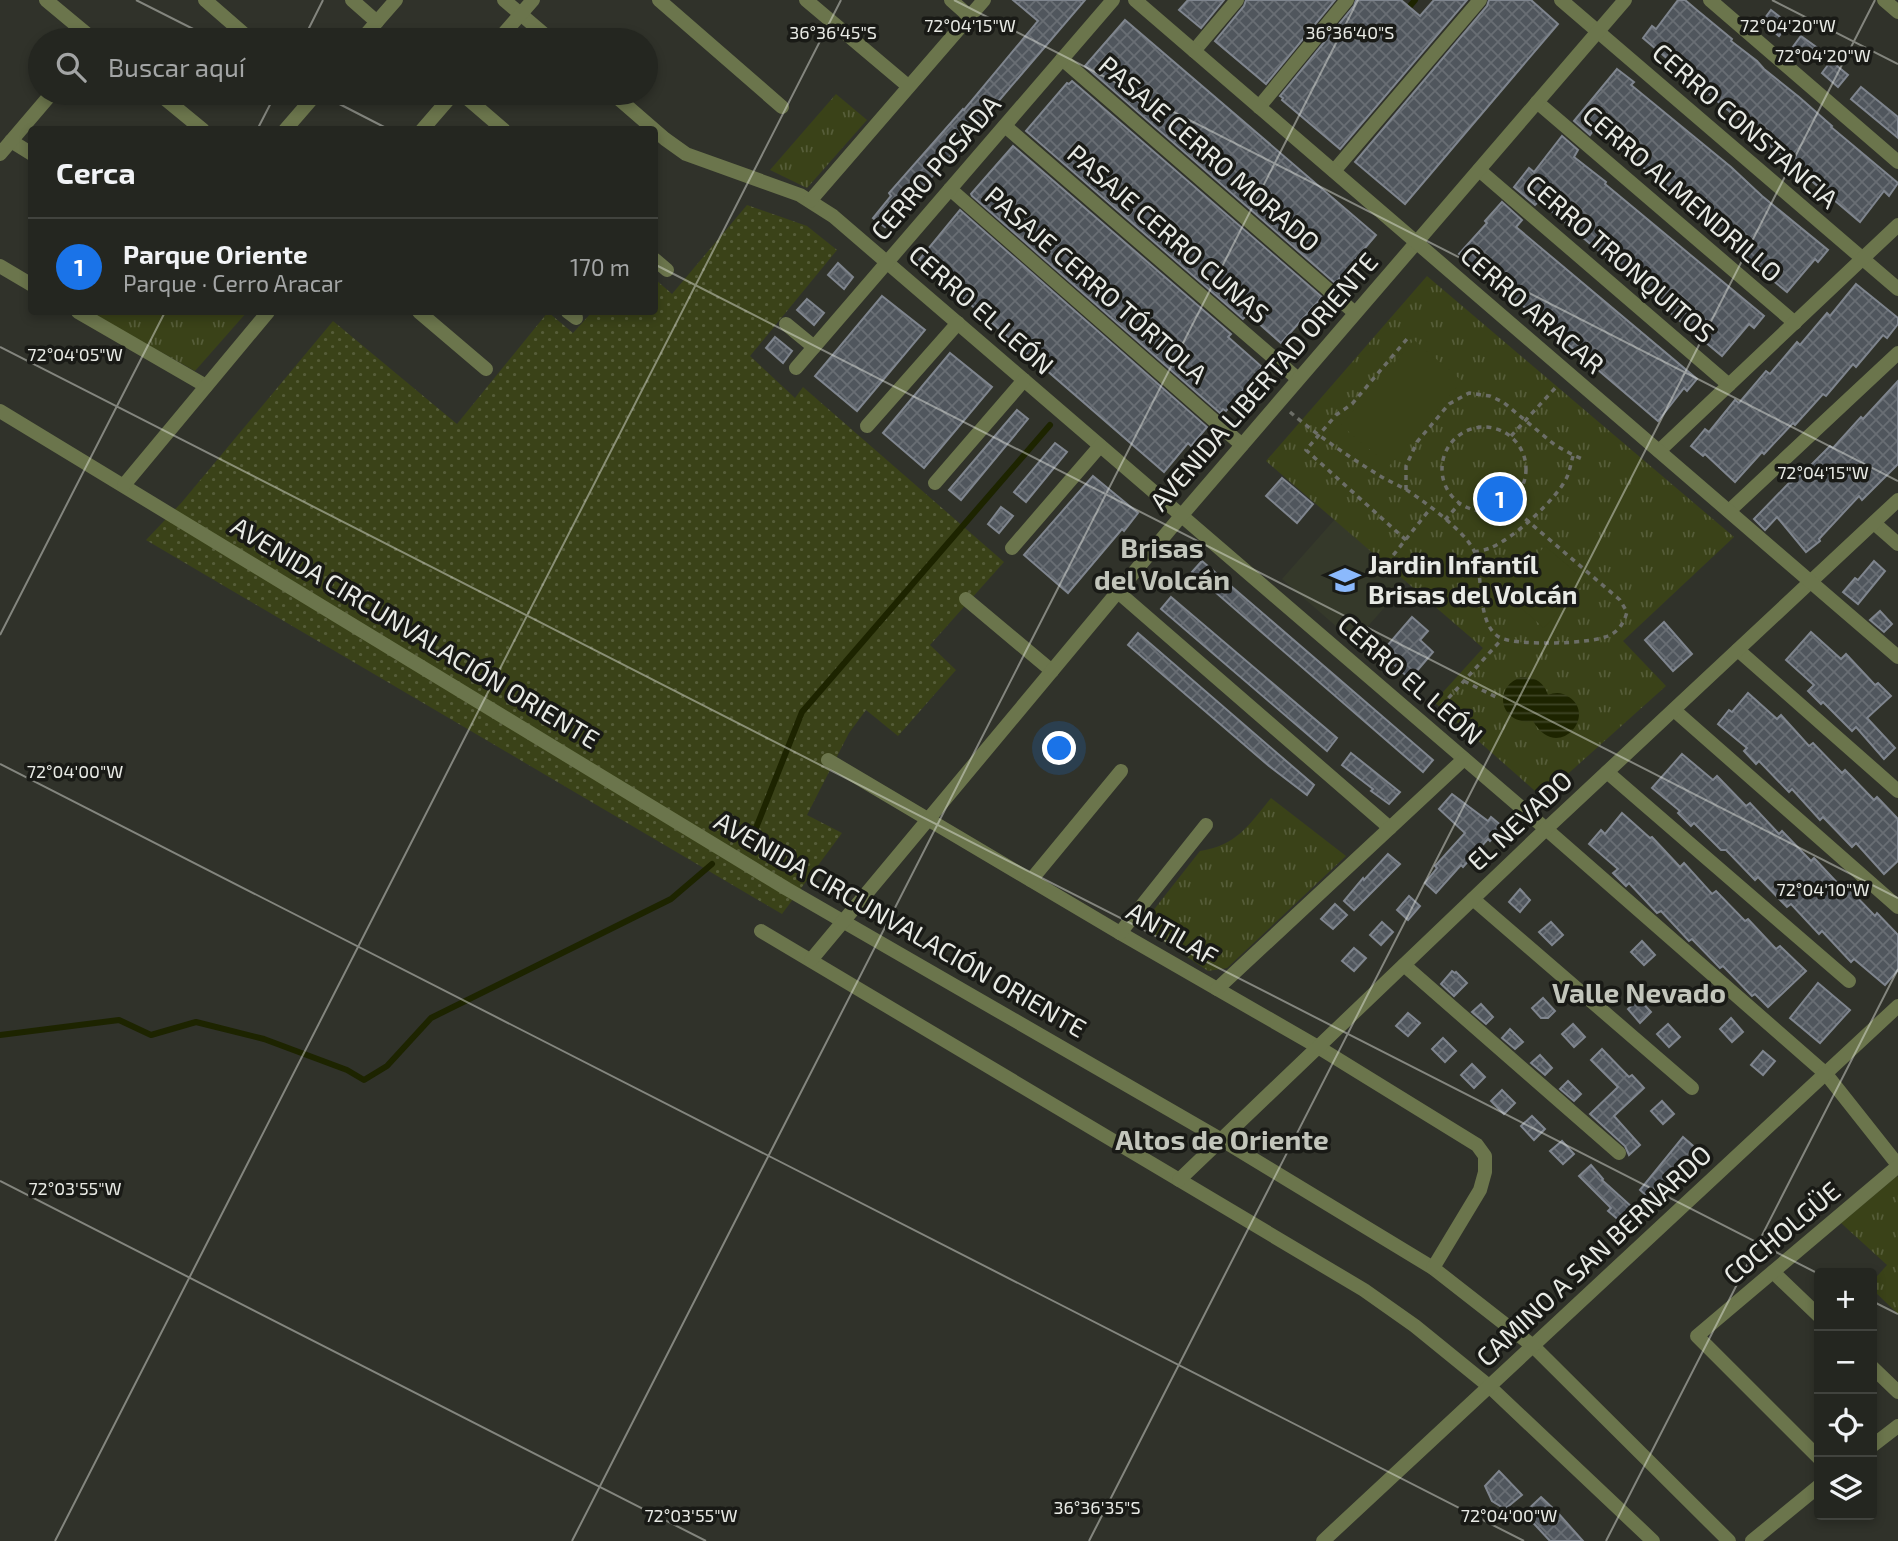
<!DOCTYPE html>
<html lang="es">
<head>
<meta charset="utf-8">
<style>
	body { margin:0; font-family:"Exo 2",sans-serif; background:#30322d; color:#f1f3f6 }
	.controls { position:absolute; right:21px; bottom:21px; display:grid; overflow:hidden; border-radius:7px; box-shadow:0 4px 10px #0003 }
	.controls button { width:63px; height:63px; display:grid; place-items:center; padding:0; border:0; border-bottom:2px solid #41433e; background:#242620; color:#f1f3f6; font:35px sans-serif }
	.you { position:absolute; left:1060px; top:749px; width:24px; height:24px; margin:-18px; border:5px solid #fff; border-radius:50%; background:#1a73e8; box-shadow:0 0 0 10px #1a73e833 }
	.badge { display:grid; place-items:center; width:46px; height:46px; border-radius:50%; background:#1a73e8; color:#fff; font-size:23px; font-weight:700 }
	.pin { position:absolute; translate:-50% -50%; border:4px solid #fff; box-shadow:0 2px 7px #0006 }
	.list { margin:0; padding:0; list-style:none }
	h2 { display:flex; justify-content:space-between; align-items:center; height:91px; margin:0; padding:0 28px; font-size:30px }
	h2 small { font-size:23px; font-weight:400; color:#a3a5a5 }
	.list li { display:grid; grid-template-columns:46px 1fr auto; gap:21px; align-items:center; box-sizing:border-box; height:98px; padding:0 28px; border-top:2px solid #41433e }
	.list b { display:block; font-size:26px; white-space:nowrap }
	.list p { margin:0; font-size:23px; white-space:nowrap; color:#a3a5a5 }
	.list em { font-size:23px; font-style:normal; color:#a3a5a5 }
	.icon { flex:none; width:38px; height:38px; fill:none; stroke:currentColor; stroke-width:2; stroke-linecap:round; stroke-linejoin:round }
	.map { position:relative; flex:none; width:1898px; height:1541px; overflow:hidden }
	.search { position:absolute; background:#242620; box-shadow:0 4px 10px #0003; left:28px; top:28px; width:630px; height:77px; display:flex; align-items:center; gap:18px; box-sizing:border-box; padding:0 24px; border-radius:38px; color:#a3a5a5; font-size:26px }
	.panel { position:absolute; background:#242620; box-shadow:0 4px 10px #0003; left:28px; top:126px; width:630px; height:189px; border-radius:7px }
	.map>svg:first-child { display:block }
</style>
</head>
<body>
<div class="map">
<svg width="1898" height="1541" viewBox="0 0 1898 1541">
	<defs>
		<pattern id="grass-dots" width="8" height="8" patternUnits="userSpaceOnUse" patternTransform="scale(1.75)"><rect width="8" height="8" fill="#3a4218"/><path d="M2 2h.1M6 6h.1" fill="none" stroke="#565d39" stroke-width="1.8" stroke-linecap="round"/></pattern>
		<pattern id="park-tufts" width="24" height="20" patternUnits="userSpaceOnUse" patternTransform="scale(1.75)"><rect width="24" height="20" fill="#3a4218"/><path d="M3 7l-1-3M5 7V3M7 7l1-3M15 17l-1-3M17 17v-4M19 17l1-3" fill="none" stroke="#565d39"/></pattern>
		<pattern id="water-rules" width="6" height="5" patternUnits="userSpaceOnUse" patternTransform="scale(1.75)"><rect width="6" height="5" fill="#1d2400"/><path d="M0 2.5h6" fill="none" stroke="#3e4425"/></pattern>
		<pattern id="building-cross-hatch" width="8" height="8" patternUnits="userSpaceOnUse" patternTransform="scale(1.75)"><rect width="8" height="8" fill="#50565d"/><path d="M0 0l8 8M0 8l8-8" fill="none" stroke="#696e74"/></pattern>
	</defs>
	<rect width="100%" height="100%" fill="#30322a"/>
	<polygon fill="#35392a" points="1336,518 1407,582 1354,642 1282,579"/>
	<polygon fill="url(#grass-dots)" points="747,205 807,226 837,250 750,356 795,398 803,387 1004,562 930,645 956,670 898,736 866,710 849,733 807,815 842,833 782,914 146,540 182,502 333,321 457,424 548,312 573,333 592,312 654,312 655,279 672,294"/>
	<g fill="url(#park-tufts)">
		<polygon points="836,94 867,120 807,188 770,170"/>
		<polygon points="1427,276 1734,537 1623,641 1666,686 1542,797 1434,702 1483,648 1266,461"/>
		<polygon points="89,312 247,312 195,371"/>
		<path d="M1271,798L1346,856L1227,968L1208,971L1141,926L1200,851C1236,846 1250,824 1271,798Z"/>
		<polygon points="1897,1176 1898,1177 1898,1314 1872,1289 1872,1282 1887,1265 1841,1223"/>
	</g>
	<g fill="#3a4218">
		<polygon points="1414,340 1462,381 1389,466 1341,425"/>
		<polygon points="1545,546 1586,581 1544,628 1504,593"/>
	</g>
	<path fill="url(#water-rules)" d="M1521,677C1535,677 1544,682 1548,695C1555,692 1562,692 1569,697C1598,716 1557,763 1533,721C1501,726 1491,688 1521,677Z"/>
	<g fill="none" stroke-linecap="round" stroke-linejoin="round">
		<g stroke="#1d2400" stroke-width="6">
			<polyline points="1405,12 1415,0"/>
			<polyline points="741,840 756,828 802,712 1050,425"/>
			<polyline points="0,1035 119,1020 151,1035 196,1022 264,1039 347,1070 364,1080 387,1066 431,1018 671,899 712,864"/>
		</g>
	</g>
	<g fill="url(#building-cross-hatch)" stroke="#7f858e" stroke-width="2">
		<polygon points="1013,0 1085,0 990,111 905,207 903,205 885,227 873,218 891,196 889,193 963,109 964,110 1038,21"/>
		<polygon points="1188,0 1224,0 1201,28 1179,10"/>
		<polygon points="1246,0 1335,0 1266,84 1215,41 1244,6"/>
		<polygon points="1356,0 1401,0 1420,16 1434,0 1467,0 1340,149 1282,100 1283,98 1280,96 1354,6"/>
		<polygon points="1489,0 1531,0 1558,24 1405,204 1355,162 1487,6"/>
		<polygon points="1678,0 1685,0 1698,11 1732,39 1731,41 1757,61 1764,69 1799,97 1832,126 1831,127 1898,183 1889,196 1884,191 1860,222 1643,38 1652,26 1656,29"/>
		<polygon points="1771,10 1789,24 1779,36 1762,22"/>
		<polygon points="1125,20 1376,235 1337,281 1334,282 1085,66"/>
		<polygon points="1801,36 1819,49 1809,61 1792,48"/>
		<polygon points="1831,61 1848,75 1838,87 1822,73"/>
		<polygon points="1617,69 1634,82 1631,85 1731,167 1762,196 1828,250 1818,262 1815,259 1787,292 1771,279 1772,277 1675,197 1677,195 1595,128 1590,135 1574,121"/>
		<polygon points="1072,81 1322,297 1281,343 1248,314 1243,319 1026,131 1067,83 1069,84"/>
		<polygon points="1861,87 1898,117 1898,138 1851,99"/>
		<polygon points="1562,136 1578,150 1574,157 1606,182 1605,184 1764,316 1754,328 1749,324 1722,356 1614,266 1615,265 1561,219 1539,201 1535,205 1514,187 1529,168 1534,172"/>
		<polygon points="1013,146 1231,334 1228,337 1262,367 1226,411 1223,409 1220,413 972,196 971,194"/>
		<polygon points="1502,202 1522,220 1516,227 1697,379 1687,391 1684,388 1658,421 1523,306 1459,254 1487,223 1485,221"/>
		<polygon points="960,210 1207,427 1191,446 1188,443 1164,472 919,260"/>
		<polygon points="838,263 853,277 844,289 828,275"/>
		<polygon points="1856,284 1898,318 1898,324 1887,338 1883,335 1856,367 1853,364 1826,396 1823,394 1795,425 1793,423 1764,454 1762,452 1735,482 1705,454 1703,456 1691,446 1705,429 1709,432 1735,400 1739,403 1766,371 1770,374 1797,342 1800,345 1827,313 1830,316"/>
		<polygon points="882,296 925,330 857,411 815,376"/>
		<polygon points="807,299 824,313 814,325 797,310"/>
		<polygon points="775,337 792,351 783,363 766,348"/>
		<polygon points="950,353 992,387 924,468 883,433"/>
		<polygon points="1898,381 1898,464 1862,500 1859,496 1819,539 1820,541 1806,552 1777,517 1765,530 1754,519 1790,482 1791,483 1801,475 1830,446 1833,448 1861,417 1863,419"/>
		<polygon points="1017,410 1028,419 961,500 949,490"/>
		<polygon points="1055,443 1067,452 1026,502 1014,492"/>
		<polygon points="1093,476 1138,513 1124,531 1122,529 1068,593 1024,555"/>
		<polygon points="1282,478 1313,504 1297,523 1266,496"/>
		<polygon points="1001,507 1013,516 999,533 988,524"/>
		<polygon points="1202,561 1433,760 1423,772 1192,572"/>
		<polygon points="1874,561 1885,571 1858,604 1843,592 1855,578 1858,580"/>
		<polygon points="1171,597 1337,738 1327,751 1161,609"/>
		<polygon points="1880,611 1892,624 1884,632 1870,620"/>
		<polygon points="1412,617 1428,631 1420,640 1433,652 1410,679 1381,653"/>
		<polygon points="1664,622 1692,654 1673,671 1645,640"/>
		<polygon points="1811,632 1841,659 1846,654 1875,685 1878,683 1891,696 1867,718 1895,748 1884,759 1856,727 1852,731 1823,702 1821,704 1808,691 1814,685 1786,660"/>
		<polygon points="1138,633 1314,785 1307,795 1269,766 1128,645"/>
		<polygon points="1748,693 1777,719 1781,715 1809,746 1813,743 1842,773 1845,770 1874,800 1877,797 1898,819 1898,861 1884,874 1856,843 1852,847 1823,817 1820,820 1792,789 1789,792 1759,761 1756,764 1744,751 1747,748 1718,724 1729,710 1732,712"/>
		<polygon points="1351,753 1400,792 1389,804 1371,791 1373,789 1342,765"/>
		<polygon points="1682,754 1713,780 1717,776 1746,806 1750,803 1779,834 1782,831 1811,861 1814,858 1843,889 1846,886 1875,916 1877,913 1898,935 1898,970 1885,985 1854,959 1851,962 1822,931 1819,934 1791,904 1787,907 1758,877 1755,880 1726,850 1721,850 1694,823 1691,826 1678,813 1680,811 1652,788"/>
		<polygon points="1452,794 1488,821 1491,817 1503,827 1490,841 1488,839 1463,867 1461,865 1436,893 1425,883 1437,868 1435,866 1465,833 1439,809"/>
		<polygon points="1622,813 1650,838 1652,837 1680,867 1684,863 1712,894 1716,891 1745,921 1748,919 1776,949 1780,946 1806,971 1768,1007 1755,994 1752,996 1723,966 1720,968 1692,939 1689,941 1661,911 1657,913 1629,883 1626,886 1613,873 1618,869 1589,844 1601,830 1605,834"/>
		<polygon points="1388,854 1400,864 1354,910 1344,901 1363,878 1364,880"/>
		<polygon points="1520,889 1530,900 1520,912 1509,902"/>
		<polygon points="1409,896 1420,906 1408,920 1397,910"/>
		<polygon points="1335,904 1347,915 1333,929 1321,919"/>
		<polygon points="1382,922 1393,932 1381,945 1370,935"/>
		<polygon points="1551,922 1563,935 1552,945 1539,932"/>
		<polygon points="1642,941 1655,955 1644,965 1631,952"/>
		<polygon points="1354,948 1366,958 1354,971 1342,961"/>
		<polygon points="1452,971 1455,973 1456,972 1467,983 1454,996 1441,984"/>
		<polygon points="1818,983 1850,1010 1820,1043 1790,1018"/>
		<polygon points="1543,998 1555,1011 1548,1018 1541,1018 1532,1008"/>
		<polygon points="1639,999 1651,1012 1640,1023 1628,1009"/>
		<polygon points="1481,1004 1493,1017 1486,1024 1472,1012"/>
		<polygon points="1408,1013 1420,1023 1408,1036 1396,1026"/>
		<polygon points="1731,1018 1743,1032 1732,1042 1720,1029"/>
		<polygon points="1573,1024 1585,1037 1574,1047 1562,1034"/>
		<polygon points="1668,1024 1680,1037 1669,1047 1657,1034"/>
		<polygon points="1510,1029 1523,1042 1515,1049 1502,1038"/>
		<polygon points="1443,1038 1456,1051 1445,1062 1432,1049"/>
		<polygon points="1602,1049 1629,1077 1632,1075 1644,1088 1614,1116 1640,1145 1629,1155 1625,1146 1590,1114 1618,1087 1591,1060"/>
		<polygon points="1763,1051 1775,1061 1763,1075 1751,1065"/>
		<polygon points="1540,1055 1552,1068 1545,1075 1531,1063"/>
		<polygon points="1472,1064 1485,1077 1474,1088 1461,1075"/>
		<polygon points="1568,1081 1581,1094 1574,1101 1560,1089"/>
		<polygon points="1502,1090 1515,1103 1504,1114 1491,1101"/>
		<polygon points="1662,1101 1674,1114 1663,1124 1651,1111"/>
		<polygon points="1532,1116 1545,1129 1534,1140 1521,1126"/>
		<polygon points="1683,1137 1698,1150 1686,1163 1684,1161 1649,1198 1640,1190"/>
		<polygon points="1562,1141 1574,1154 1563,1164 1550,1151"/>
		<polygon points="1591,1165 1603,1179 1602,1180 1632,1207 1620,1221 1608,1211 1611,1208 1579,1176"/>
		<polygon points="1499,1471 1522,1495 1505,1509 1492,1501 1485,1486"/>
		<polygon points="1541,1497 1558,1513 1583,1541 1550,1541 1524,1513"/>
	</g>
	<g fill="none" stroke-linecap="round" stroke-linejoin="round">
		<g stroke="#6c6e67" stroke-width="3.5" stroke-dasharray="5 5" stroke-linecap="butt">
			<path d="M1290,412C1317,435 1346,455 1377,474C1386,480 1396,484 1405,489C1423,500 1454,524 1467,540C1471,545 1476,553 1477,559C1482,580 1478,628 1501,638C1519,646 1590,644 1608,636C1618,632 1624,623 1627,612L1620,600L1508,504"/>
			<circle cx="1484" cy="469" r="42"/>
			<polyline points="1511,436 1558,385"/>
			<polyline points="1406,490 1406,466 1417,442 1449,404 1469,393 1490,396 1503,402 1555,445 1573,455 1585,460"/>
			<polyline points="1445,520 1460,503"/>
			<polyline points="1406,540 1306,450 1336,415 1352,404 1407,339"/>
			<path d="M1474,552C1479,551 1485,550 1490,548C1513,539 1557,499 1567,477C1570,470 1571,463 1573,456"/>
			<polyline points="1387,563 1430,509"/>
			<polyline points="1464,681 1498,698"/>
			<polyline points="1435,713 1502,639"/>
		</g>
		<g stroke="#6b754c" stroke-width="14">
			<polyline points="46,0 94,40"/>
			<polyline points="205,0 251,40"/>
			<polyline points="352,0 377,22"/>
			<polyline points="504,0 551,40"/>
			<polyline points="659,0 782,107"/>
			<polyline points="806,0 908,86"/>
			<polyline points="951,0 969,16"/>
			<polyline points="1561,0 1898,289"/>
			<polyline points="1710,0 1898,162"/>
			<polyline points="1884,0 1898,12"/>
			<polyline points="361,40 396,0"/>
			<polyline points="498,40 533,0"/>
			<polyline points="1194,51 1237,0"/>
			<polyline points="1062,59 1355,313"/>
			<polyline points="158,93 203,130"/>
			<polyline points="461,93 504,130"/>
			<polyline points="612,93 665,139 686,154 800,195 833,216 1546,829 1826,1074 1898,1165"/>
			<polyline points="1537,102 1795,323"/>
			<polyline points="1259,107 1347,0"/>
			<polyline points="1005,126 1298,379"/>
			<polyline points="285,130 317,93"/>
			<polyline points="422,130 454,93"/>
			<polyline points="11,141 32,154"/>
			<polyline points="0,154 52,93"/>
			<polyline points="1479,170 1729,385"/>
			<polyline points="1334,171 1480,0"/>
			<polyline points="950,189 1242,445"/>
			<polyline points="810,201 984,0"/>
			<polyline points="654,259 667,270"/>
			<polyline points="0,266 32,285"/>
			<polyline points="78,312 206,386"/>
			<polyline points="419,312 486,369"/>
			<polyline points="568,312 576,318"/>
			<polyline points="786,324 814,347"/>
			<polyline points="796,368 1113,0"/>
			<polyline points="0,411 787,889 1222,1140 1433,1268 1533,1346 1729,1541"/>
			<polyline points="867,426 958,323"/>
			<polyline points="1659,451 1898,225"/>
			<polyline points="935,483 1024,380"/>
			<polyline points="124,485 268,312"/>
			<polyline points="1729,511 1898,353"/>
			<polyline points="1874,523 1898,544"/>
			<polyline points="1012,548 1100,446"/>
			<polyline points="1118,592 1390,828"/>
			<polyline points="966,599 1052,671"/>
			<polyline points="1738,650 1898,791"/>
			<polyline points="1674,710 1898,907"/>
			<polyline points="828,760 1120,933 1318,1047 1477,1145 1485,1156 1485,1172 1480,1190 1433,1268"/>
			<polyline points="1607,772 1849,981"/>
			<polyline points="1031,880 1121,771"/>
			<polyline points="1473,899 1692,1088"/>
			<polyline points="761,931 1364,1290 1415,1326 1490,1387 1653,1541"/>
			<polyline points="1120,933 1206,825"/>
			<polyline points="811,960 1181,516 1625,0"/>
			<polyline points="1404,965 1619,1153"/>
			<polyline points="1217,989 1464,759"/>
			<polyline points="1179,1180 1546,829 1898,500"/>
			<polyline points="1773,1272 1819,1316"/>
			<polyline points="1872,1367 1898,1392"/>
			<polyline points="1872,1446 1898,1426"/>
			<polyline points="1819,1458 1697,1336 1898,1166"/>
			<polyline points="1752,1541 1819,1486"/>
		</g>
		<g stroke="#6b754c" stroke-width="14">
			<polyline points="1135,0 1898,657"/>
			<polyline points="1323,1541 1898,1006"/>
		</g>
	</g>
	<path fill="none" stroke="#e8eae5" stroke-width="2" stroke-opacity="0.45" d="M136,0L215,40M954,0L1898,481M1772,0L1898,64M303,40L323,0M318,93L390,130M257,130L276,93M654,264L1898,898M0,347L1819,1274M0,635L165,312M0,764L1524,1541M0,1181L706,1541M1872,1301L1898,1314M55,1541L841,0M572,1541L1358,0M1089,1541L1875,0M1606,1541L1898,969"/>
	<defs>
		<g id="school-bare" transform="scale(2.415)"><path d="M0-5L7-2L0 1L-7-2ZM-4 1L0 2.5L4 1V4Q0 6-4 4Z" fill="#8bb9fc" stroke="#191a16" stroke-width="2.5" paint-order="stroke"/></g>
	</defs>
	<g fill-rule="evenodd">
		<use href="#school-bare" x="1345" y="580"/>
	</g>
	<g text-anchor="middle" stroke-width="7" stroke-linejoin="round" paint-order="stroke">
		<g font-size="26" fill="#e8eae5" stroke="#191a16">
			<text transform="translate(1745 126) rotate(41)" y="9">CERRO CONSTANCIA</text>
			<text transform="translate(1209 154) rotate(41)" y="9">PASAJE CERRO MORADO</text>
			<text transform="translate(936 168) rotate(-49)" y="9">CERRO POSADA</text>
			<text transform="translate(1682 194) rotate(41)" y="9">CERRO ALMENDRILLO</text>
			<text transform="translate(1168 234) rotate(41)" y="9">PASAJE CERRO CUNAS</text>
			<text transform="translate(1620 259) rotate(41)" y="9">CERRO TRONQUITOS</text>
			<text transform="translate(1096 285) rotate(41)" y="9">PASAJE CERRO TÓRTOLA</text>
			<text transform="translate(981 310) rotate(41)" y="9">CERRO EL LEÓN</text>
			<text transform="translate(1532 310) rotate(41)" y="9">CERRO ARACAR</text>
			<text transform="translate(1264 382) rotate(-49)" y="9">AVENIDA LIBERTAD ORIENTE</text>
			<text transform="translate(415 633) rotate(31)" y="9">AVENIDA CIRCUNVALACIÓN ORIENTE</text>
			<text transform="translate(1410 680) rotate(41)" y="9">CERRO EL LEÓN</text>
			<text transform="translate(1520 821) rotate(-43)" y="9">EL NEVADO</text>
			<text transform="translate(900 925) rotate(30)" y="9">AVENIDA CIRCUNVALACIÓN ORIENTE</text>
			<text transform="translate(1172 934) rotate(30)" y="9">ANTILAF</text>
			<text transform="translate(1782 1233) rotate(-40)" y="9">COCHOLGÜE</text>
			<text transform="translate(1594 1256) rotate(-43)" y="9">CAMINO A SAN BERNARDO</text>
		</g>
		<g font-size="26" font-weight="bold" fill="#e8eae5" stroke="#191a16" text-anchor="start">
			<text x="1368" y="574">Jardin Infantíl<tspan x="1368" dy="30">Brisas del Volcán</tspan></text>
		</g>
		<g font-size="28" font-weight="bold" fill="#c2c5bb" stroke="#191a16">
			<text x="1162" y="558">Brisas<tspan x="1162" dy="32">del Volcán</tspan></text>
			<text x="1639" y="1003">Valle Nevado</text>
			<text x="1222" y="1150">Altos de Oriente</text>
		</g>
	</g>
	<g font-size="18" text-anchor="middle" fill="#e8eae5" stroke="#191a16" stroke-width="7" stroke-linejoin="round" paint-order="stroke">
		<text x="970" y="32">72°04'15"W</text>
		<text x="1788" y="32">72°04'20"W</text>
		<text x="833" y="39">36°36'45"S</text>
		<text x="1350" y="39">36°36'40"S</text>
		<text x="1823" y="62">72°04'20"W</text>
		<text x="75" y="361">72°04'05"W</text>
		<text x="1823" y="479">72°04'15"W</text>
		<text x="75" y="778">72°04'00"W</text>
		<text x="1823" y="896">72°04'10"W</text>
		<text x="75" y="1195">72°03'55"W</text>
		<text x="1097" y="1514">36°36'35"S</text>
		<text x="691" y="1522">72°03'55"W</text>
		<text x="1509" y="1522">72°04'00"W</text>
	</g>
</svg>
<div class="controls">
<button>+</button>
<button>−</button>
<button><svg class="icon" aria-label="locate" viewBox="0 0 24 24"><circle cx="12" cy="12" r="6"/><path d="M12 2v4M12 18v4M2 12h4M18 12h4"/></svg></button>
<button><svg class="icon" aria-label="layers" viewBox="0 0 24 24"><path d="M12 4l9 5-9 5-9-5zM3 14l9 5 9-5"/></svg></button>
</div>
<div class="you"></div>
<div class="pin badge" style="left:1500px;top:499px">1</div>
<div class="search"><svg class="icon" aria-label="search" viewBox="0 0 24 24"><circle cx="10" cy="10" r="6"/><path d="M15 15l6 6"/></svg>Buscar aquí</div>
<section class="panel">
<h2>Cerca<small></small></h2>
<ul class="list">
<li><span class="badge">1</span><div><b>Parque Oriente</b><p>Parque · Cerro Aracar</p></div><em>170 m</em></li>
</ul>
</section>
</div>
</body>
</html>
